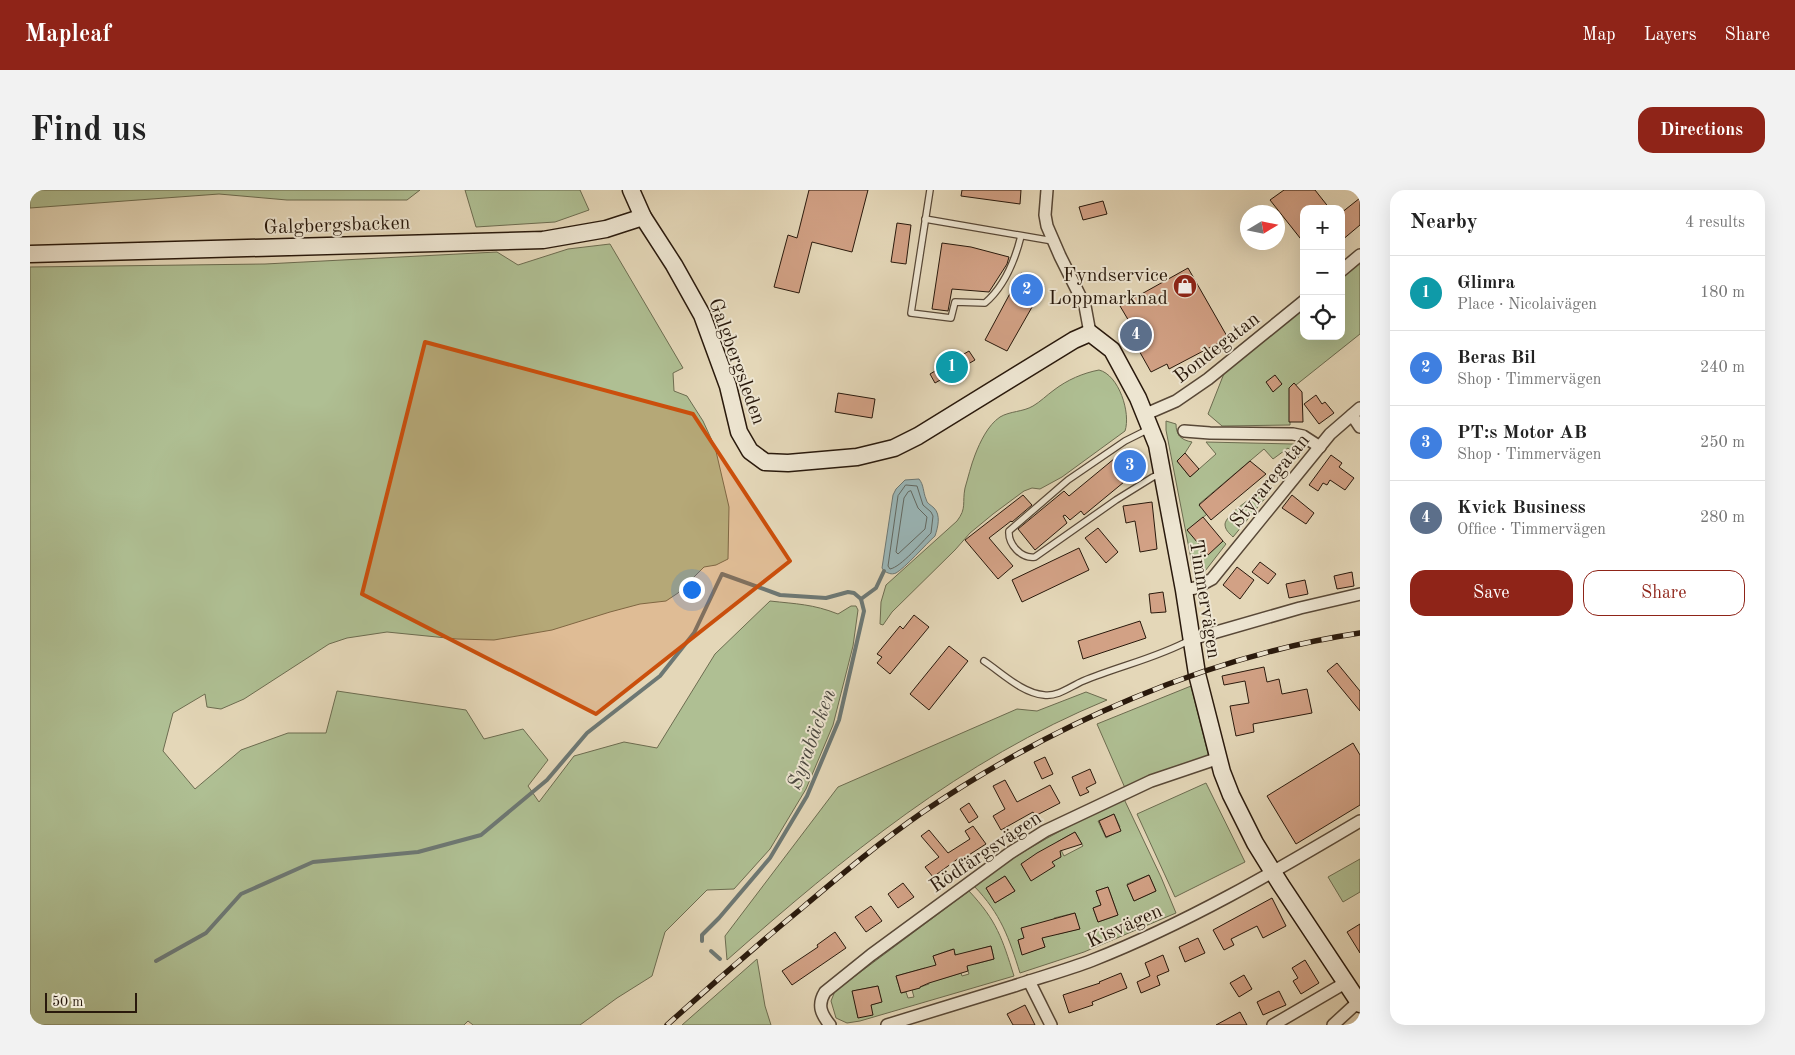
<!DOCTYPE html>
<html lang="en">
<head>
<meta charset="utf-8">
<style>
	body { margin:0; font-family:"Old Standard TT",serif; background:#f2f2f2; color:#222 }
	.controls { position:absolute; right:15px; top:15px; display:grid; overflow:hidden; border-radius:10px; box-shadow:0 5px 20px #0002 }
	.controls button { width:45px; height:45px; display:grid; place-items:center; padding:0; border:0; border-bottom:1px solid #e0e0e0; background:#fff; color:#222; font:25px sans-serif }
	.compass { position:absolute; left:1210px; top:15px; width:45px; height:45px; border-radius:50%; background:#fff; box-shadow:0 5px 20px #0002; rotate:80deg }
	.scale { position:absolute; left:15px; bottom:12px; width:92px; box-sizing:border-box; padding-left:5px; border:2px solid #29190c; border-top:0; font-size:14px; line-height:18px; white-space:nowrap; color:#29190c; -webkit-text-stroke:4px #ede5d1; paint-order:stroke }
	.you { position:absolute; left:661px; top:399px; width:18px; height:18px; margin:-12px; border:4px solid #fff; border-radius:50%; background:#1a73e8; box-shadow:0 0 0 8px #1a73e833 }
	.badge { display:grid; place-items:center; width:32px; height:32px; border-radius:50%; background:#8f2418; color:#fff; font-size:16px; font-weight:700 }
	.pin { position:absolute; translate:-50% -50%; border:2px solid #fff; box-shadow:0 1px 5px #0006 }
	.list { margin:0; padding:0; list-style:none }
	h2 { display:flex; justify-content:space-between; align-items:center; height:65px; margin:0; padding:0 20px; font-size:21px }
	h2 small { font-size:16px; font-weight:400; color:#767676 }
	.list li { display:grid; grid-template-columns:32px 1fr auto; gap:15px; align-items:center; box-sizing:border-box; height:75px; padding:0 20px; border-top:1px solid #e0e0e0 }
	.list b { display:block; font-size:19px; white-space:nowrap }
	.list p { margin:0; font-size:16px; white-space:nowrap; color:#767676 }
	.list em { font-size:16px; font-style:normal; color:#767676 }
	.actions { display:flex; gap:10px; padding:15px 20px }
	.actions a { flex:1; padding:11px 0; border:1px solid #8f2418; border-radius:15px; text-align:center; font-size:18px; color:#8f2418 }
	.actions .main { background:#8f2418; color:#fff }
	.icon { flex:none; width:28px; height:28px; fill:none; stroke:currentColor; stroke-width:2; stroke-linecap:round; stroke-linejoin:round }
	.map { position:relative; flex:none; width:1330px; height:835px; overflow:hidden; border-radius:15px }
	header { display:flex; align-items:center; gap:30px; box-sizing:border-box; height:70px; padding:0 25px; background:#8f2418; color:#fff }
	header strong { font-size:24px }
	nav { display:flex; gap:28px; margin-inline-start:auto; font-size:18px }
	.intro { display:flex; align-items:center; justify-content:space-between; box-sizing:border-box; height:120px; padding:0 30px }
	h1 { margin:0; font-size:35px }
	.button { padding:12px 22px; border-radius:15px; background:#8f2418; color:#fff; font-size:18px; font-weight:700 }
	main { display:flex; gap:30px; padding:0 30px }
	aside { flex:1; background:#fff; border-radius:15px; box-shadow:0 5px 20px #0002 }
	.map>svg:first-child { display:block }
</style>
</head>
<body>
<header>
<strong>Mapleaf</strong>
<nav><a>Map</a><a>Layers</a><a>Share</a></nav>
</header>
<div class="intro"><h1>Find us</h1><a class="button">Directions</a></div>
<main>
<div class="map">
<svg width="1330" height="835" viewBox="0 0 1330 835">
	<rect width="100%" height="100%" fill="#e4d7b8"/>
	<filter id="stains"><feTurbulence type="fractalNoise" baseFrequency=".004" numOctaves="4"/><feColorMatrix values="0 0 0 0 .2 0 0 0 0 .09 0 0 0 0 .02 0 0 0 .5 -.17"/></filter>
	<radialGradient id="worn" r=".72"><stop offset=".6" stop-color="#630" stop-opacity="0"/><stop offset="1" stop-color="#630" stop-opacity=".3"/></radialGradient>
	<g fill="#afbf93" stroke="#6c6c50" fill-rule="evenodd">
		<polygon points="0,0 390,0 377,10 257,10 189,4 0,18"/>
		<polygon points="435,0 550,0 559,20 525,32 446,37"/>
		<path d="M580,54L653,178L643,183L644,201L657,206L673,231L685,257L699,317L698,369L686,375L674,377L648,403L636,411L610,414L580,422L522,440L464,450L427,449L357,442L317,448L299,454L214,509L191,519L177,517L175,504L143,523L133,561L165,599L211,560L258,543H296L307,501L436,520L454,549L493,539L518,570L498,596L509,612L544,566L594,552L627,558L685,464L740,411C766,414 783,414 808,424L821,416H826L828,420L823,456L803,535L776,599L740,659L704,699L677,700L635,742L622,786L587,808L550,835H443L438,831L434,835H0V77L235,74L467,62L488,75L538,59Z"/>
		<polygon points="1330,72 1330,144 1261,199 1260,235 1192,236 1178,224 1195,181 1274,117 1274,146 1311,146 1311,87"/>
		<path d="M1069,180C1089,185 1101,223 1095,241L1032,287L1010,299L1002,298L994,301L963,324L940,343L925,360L862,422L853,435L850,434L851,412L856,395L927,331C937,318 932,313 935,298C938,288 941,275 945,265C950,252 958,235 970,227C980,221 993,222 1003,216C1010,212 1017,205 1024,200C1037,190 1053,183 1069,180Z"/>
		<path d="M1136,231L1146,234C1146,245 1151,250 1162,252L1155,263L1147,271L1160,287L1186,264L1176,252L1263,254L1268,256C1271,260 1270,264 1268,268L1258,258L1243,269L1234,259L1169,314L1177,324L1158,340L1178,364L1193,351L1196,354L1172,385L1165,383L1163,379L1136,240Z"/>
		<path d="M1232,303L1237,306L1203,347C1199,343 1195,340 1195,334C1196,325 1223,305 1232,303Z"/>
		<polygon points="1161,496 1179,567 1095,598 1067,534"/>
		<path d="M1056,502L1077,510C931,570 814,667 697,770L695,746L808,597L987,519L1007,521Z"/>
		<polygon points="1176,593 1215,672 1145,707 1107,624"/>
		<path d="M1094,609L1131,687L1146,723L1054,762L990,783C979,748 971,724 944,696C990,660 1042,634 1094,609ZM1084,624L1090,637L1084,640L1085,643L1076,648L1068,631ZM1045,642L1053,656L1034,666L1027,652ZM1015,660L1001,690L991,674ZM1119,685L1126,701L1104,711L1097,694ZM975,686L985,701L965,713L956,698ZM1078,697L1088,725L1068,732L1063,718L1071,715L1066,701ZM1045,723L1049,739L1028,744L1024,728ZM1007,733L1015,757L992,764L988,750L994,748Z"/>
		<polygon points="1330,669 1330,702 1313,712 1298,687"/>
		<path d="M939,701C967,731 972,748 984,786L830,831L817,833L806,828L801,811L805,801ZM961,756L964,769L945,774L942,761ZM923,759L927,768L934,766L939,784L932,786L931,783L911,789L903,766ZM895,778L899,794L882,800L884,807L878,808L876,802L871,803L866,786ZM848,796L851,812L841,815L828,828L823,801Z"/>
		<polygon points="727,769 735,816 741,835 652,835"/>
	</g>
	<path fill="#9ab7b9" stroke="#6d7874" d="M889,289C894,295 893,302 896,309C897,314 900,314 904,318C911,325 908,337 905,346C896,354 875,378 866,383C861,385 858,383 854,381L852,378L863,305L866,299L875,290Z"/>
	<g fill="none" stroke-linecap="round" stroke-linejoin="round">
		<g stroke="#626862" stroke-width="1">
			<path d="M876,295L887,296L893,315L901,322L903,326L901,343C892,352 871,377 860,379L858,376L868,306Z"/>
			<polygon points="881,301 888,318 897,327 895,339 868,364 866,362 874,308 878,302"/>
		</g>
		<g stroke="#6d7874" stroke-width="4">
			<polyline points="831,409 846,398 854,381"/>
			<polyline points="681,761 690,769"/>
			<polyline points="126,771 176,743 211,704 283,672 388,662 451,645 517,590 557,543 630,486 664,443 692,384 750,405 796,408 818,402 824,403 831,409 834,421 809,530 777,606 740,668 689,728 672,745 672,751"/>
		</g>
	</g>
	<g fill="#d2a185" stroke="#29190c">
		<polygon points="779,0 838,0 822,62 782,52 769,103 744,97 758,45 767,48"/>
		<polygon points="932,0 991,0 990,14 931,6"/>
		<polygon points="1254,0 1285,0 1300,19 1274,19 1274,53 1240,10"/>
		<polygon points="1330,8 1330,35 1311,51 1311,23"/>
		<polygon points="1073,11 1077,24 1053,30 1049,17"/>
		<polygon points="867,33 881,35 876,74 861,72"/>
		<polygon points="912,53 941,57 979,67 977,74 959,102 922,99 918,121 902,119"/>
		<polygon points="1158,78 1198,148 1139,179 1137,174 1121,182 1098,141 1103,138 1090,116"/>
		<polygon points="991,83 1014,96 977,161 955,150"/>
		<polygon points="939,161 945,170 905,193 900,184"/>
		<polygon points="1245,185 1252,194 1243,202 1236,192"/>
		<polygon points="1264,193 1272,202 1273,232 1259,232 1259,198"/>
		<polygon points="808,203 845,209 842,228 805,222"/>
		<polygon points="1286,205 1292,214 1295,212 1304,223 1289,234 1274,214"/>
		<polygon points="1096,259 1111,278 1054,325 1051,321 1040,330 1035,325 1033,326 1037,333 1005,360 988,339 1034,301 1039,306"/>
		<polygon points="1155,263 1169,279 1160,287 1147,271"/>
		<polygon points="1301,265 1312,273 1309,277 1324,288 1315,300 1300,290 1297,295 1293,293 1288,301 1279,295"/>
		<polygon points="1220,271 1236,284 1181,330 1169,315"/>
		<polygon points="993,305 1002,315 982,332 981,331 959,348 983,376 968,389 935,350"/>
		<polygon points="1262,305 1284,323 1276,334 1252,318"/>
		<polygon points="1122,312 1127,359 1110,362 1105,331 1096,333 1093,316"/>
		<polygon points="1173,327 1193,351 1178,365 1157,340"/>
		<polygon points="1068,338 1088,362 1076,373 1055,348"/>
		<polygon points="1049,358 1059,380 992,412 982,390"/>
		<polygon points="1230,372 1246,384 1238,394 1222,382"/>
		<polygon points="1207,377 1224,390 1210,409 1193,395"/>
		<polygon points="1322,382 1324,396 1307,399 1304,386"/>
		<polygon points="1275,390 1278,404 1259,408 1256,394"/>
		<polygon points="1133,402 1136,422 1121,423 1119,404"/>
		<polygon points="884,425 899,437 860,484 847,473 852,467 847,464 870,436 873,439"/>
		<polygon points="1110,431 1116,448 1053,469 1048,451"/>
		<polygon points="919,456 938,471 899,520 880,504"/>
		<polygon points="1307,473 1330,501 1330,521 1297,481"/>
		<polygon points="1234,477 1237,492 1249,489 1252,504 1277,499 1282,523 1223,534 1224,542 1206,546 1200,516 1219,513 1215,491 1194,495 1192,486"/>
		<polygon points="1323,553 1330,565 1330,615 1266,654 1237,606"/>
		<polygon points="1015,567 1023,584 1012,589 1004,572"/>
		<polygon points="1060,579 1066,593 1056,598 1059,602 1050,606 1042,587"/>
		<polygon points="975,590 987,612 1020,595 1030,613 1005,626 1003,622 971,640 963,626 975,619 963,596"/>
		<polygon points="939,613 948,627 939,633 930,619"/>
		<polygon points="1084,624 1091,641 1076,647 1069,631"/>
		<polygon points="943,636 956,654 931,670 929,668 903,687 895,677 909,667 891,646 899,640 918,663 940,649 935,641"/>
		<polygon points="1045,642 1052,654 1030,661 1031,667 1022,672 1025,676 1001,691 991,674 1007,663"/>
		<polygon points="1119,685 1126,701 1104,711 1097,695"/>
		<polygon points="975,686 985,701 965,713 956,698"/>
		<polygon points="873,693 884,707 868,718 858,704"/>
		<polygon points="1078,697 1088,725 1068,732 1063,718 1071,715 1066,701"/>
		<polygon points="1242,708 1256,736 1233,748 1227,736 1201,749 1204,755 1194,760 1183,740"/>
		<polygon points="841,716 852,731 836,742 825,727"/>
		<polygon points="1045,723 1050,739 1012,748 1015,757 992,765 988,750 994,748 991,738"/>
		<polygon points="1330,734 1330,763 1317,742"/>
		<polygon points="805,742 816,758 762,795 752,781 788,757 787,755"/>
		<polygon points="1168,748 1175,763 1155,772 1149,757"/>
		<polygon points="961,756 964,769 937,776 938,781 899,793 890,797 890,798 871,803 866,786 906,775 903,766 924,759 925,765"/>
		<polygon points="1133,765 1139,781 1127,786 1130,795 1111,803 1107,792 1120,786 1115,773"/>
		<polygon points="1275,770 1289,793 1271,804 1263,791 1268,788 1262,778"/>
		<polygon points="1091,783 1097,798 1062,812 1063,815 1039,823 1033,805 1070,793 1069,792"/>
		<polygon points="1214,785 1222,799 1209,807 1200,793"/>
		<polygon points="848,796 852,812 841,815 843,825 828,828 822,801"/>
		<polygon points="1249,801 1256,815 1233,825 1227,812"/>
		<polygon points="995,815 1005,835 983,835 977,824"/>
		<polygon points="1210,822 1217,835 1186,835"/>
	</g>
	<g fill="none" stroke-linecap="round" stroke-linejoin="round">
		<g stroke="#584837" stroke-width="8">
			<g id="lane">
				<path d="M900,0L881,123L921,128L925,112L955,113C975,96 985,70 991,46"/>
				<polyline points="895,29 1023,51"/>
				<path d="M1119,239L1095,251L1038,290L979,341C978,354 991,369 1005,367L1086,310L1123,287L1131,284"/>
				<path d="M954,471C972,483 992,503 1014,505C1028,507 1041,496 1053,491C1089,476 1127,468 1160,450"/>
			</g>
		</g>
		<g stroke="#584837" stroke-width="14">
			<g id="street">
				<polyline points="1017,0 1015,25 1017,36 1030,66 1055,116 1060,143"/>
				<polyline points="1311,81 1330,65"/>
				<polyline points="1116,224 1146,211 1178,189 1274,111"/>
				<polyline points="1322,225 1330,237"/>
				<polyline points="1154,241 1180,243 1263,244 1273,246 1290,257"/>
				<polyline points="1154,400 1165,398 1182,389 1300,244 1330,218"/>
				<polyline points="1162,449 1270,418 1330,404"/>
				<polyline points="999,791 1021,835"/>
				<path d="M800,835C791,824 787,815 795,802L841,765L980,663L1015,641L1121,591L1189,568"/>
				<path d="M857,835C899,822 942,809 984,796C1011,787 1037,780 1063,770C1157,733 1244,682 1330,631"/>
				<polyline points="1243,835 1315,793"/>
				<polyline points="1303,835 1328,812"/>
			</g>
		</g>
		<g stroke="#29190c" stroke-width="19">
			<g id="secondary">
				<polyline points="601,0 613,27 644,75 672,125 698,196 709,242 720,261 735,272 758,273 827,267 864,258 888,246 1044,150 1060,143 1082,160 1108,208 1127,255 1154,400 1167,484 1192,582 1201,605 1225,653 1251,695 1330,814"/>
				<polyline points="0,64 513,50 576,39 613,27"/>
			</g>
		</g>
		<use href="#lane" stroke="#ede5d1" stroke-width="5.5"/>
		<use href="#street" stroke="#ede5d1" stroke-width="11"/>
		<use href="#secondary" stroke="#ede5d1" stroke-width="16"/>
		<g stroke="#29190c" stroke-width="5.5">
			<path id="rail" d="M637,835C681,795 726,756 772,718C811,685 851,651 893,622C1021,535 1177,466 1330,443"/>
		</g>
		<use href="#rail" stroke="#ede5d1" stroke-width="4" stroke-dasharray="11" stroke-linecap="butt"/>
	</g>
	<path fill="#cb4f0c" fill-opacity="0.2" stroke="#cb4f0c" stroke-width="4" stroke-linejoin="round" d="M395,152L663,224L760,371L566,524L332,404Z"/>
	<defs>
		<g id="shop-disc" transform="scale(1.25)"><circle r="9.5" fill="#8f2418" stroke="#ede5d1"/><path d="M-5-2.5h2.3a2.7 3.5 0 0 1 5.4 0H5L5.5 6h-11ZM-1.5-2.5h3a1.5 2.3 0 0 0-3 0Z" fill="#fff"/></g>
	</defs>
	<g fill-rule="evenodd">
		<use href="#shop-disc" x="1155" y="96"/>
	</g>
	<g text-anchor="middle" stroke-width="4" stroke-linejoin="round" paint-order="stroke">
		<g font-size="20" fill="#29190c" stroke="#ede5d1">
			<text transform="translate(307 34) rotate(-2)" y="7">Galgbergsbacken</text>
			<text transform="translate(1186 157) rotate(-38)" y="7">Bondegatan</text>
			<text transform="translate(708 171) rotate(70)" y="7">Galgbergsleden</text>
			<text transform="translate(1239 290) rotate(-51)" y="7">Styraregatan</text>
			<text transform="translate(1176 409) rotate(81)" y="7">Timmervägen</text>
			<text transform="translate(955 661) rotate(-34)" y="7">Rödfärgsvägen</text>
			<text transform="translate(1094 735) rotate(-24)" y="7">Kisvägen</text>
		</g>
		<g font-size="20" fill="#29190c" stroke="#ede5d1" text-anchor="end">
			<text x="1138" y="91">Fyndservice<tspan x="1138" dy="23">Loppmarknad</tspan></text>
		</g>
		<g font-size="21" font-style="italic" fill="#4b4840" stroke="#ede5d1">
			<text transform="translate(781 549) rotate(-70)" y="7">Syrabäcken</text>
		</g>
	</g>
	<rect width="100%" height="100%" filter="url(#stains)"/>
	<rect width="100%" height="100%" fill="url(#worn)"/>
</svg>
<div class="controls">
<button>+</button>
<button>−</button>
<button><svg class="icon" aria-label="locate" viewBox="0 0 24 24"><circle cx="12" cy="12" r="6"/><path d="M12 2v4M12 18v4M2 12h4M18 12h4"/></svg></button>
</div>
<svg class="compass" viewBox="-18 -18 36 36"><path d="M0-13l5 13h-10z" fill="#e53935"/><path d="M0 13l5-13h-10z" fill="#767676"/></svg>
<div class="scale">50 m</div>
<div class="you"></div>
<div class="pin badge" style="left:922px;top:177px;background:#0f9aa8">1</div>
<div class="pin badge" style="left:997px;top:100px;background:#3f7fe0">2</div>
<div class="pin badge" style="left:1100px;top:276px;background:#3f7fe0">3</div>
<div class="pin badge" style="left:1106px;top:145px;background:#5c6f8a">4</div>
</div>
<aside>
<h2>Nearby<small>4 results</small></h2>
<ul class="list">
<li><span class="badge" style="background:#0f9aa8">1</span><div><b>Glimra</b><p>Place · Nicolaivägen</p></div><em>180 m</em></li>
<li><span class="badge" style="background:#3f7fe0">2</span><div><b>Beras Bil</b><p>Shop · Timmervägen</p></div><em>240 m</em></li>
<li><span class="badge" style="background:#3f7fe0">3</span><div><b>PT:s Motor AB</b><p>Shop · Timmervägen</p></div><em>250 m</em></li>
<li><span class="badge" style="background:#5c6f8a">4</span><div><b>Kvick Business</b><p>Office · Timmervägen</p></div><em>280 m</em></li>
</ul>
<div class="actions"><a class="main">Save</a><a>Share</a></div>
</aside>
</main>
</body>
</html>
